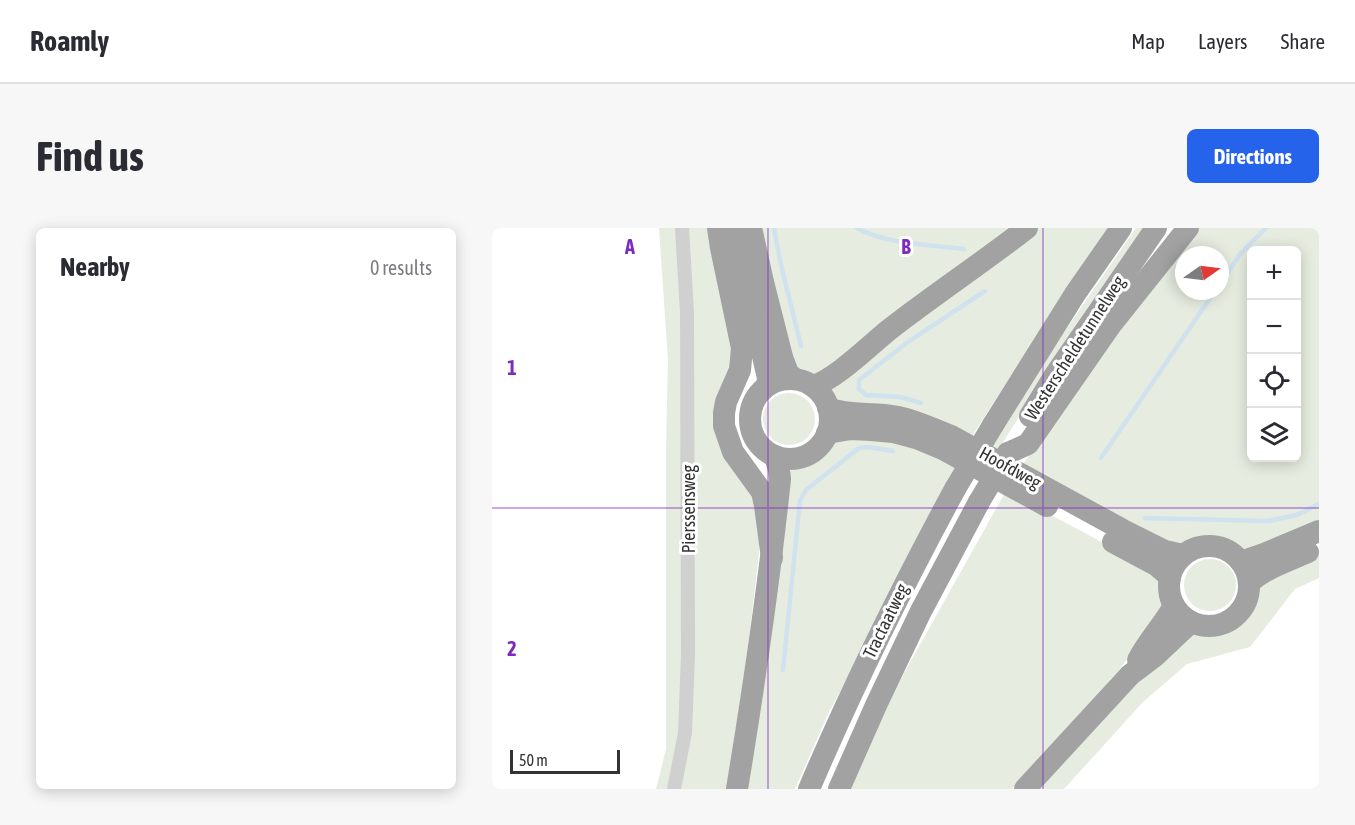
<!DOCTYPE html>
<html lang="en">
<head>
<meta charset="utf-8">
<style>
	body { margin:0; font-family:"Asap Condensed",sans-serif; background:#f7f7f7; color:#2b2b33 }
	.controls { position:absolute; right:18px; top:18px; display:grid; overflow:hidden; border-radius:9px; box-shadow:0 3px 15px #0003 }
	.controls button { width:54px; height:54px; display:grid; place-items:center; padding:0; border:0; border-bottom:2px solid #e1e1e2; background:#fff; color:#2b2b33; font:30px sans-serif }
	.compass { position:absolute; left:683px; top:18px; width:54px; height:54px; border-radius:50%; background:#fff; box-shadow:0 3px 15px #0003; rotate:76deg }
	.scale { position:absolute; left:18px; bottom:15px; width:110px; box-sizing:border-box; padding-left:6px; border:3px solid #333; border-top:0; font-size:16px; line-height:21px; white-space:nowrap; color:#333; -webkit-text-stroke:4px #fff; paint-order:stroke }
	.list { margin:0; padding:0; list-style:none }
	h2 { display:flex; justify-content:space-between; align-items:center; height:78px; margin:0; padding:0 24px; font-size:26px }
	h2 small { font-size:20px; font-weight:400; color:#7c7c81 }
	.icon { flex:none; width:33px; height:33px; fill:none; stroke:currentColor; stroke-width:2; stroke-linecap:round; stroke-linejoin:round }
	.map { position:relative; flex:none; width:827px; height:561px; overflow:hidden; border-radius:9px }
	header { display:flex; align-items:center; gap:36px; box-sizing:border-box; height:84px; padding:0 30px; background:#fff; border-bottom:2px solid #e1e1e2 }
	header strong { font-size:28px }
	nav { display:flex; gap:33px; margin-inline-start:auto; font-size:21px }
	.intro { display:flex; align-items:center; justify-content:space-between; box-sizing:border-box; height:144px; padding:0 36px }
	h1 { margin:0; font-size:42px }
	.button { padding:15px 27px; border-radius:9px; background:#2563eb; color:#fff; font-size:21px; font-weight:700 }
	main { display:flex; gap:36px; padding:0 36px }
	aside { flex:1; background:#fff; border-radius:9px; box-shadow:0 3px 15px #0003 }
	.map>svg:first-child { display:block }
</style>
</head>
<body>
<header>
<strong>Roamly</strong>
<nav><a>Map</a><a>Layers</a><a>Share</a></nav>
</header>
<div class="intro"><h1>Find us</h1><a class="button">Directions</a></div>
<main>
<aside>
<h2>Nearby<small>0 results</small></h2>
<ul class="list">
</ul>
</aside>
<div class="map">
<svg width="827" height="561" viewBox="0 0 827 561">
	<rect width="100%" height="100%" fill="#fff"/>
	<g fill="#e6ecdf" fill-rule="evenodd">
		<polygon points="167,0 184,0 188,53 191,448 187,507 177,561 164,561 174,521 174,222 176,132"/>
		<polygon points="194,0 221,0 244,125 230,163 256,253 269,308 256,419 235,561 188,561"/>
		<polygon points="265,0 527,0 320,150 303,145"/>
		<polygon points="544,0 623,0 560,83 477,213 340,174 332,159"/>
		<polygon points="644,0 652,0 596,79 503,227 498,224 535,158"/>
		<path d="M703,0H827V295L750,322C728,309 713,307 689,319L529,239L651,66ZM760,22H804V230H760ZM692,27H728V63H692Z"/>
		<circle cx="297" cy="191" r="26"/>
		<polygon points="380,207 471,236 336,486 303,561 249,561 296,247 302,238 318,234 341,214"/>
		<polygon points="514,263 647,334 668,354 672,378 628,441 520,561 353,561 392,481"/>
		<path d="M827,326V350L803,361L758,419L695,436L651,474L572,561H547L645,454L700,404C705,406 710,408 714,408C730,411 750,400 759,387C765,378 766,369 767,359L791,342Z"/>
		<circle cx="718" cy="357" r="26"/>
	</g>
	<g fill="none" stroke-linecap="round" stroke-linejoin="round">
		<g stroke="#cfe2ee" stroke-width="4.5">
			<polyline points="282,0 289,37 309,118"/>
			<path d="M365,0C393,16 440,17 472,21"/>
			<polyline points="728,56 749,25 774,0"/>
			<polyline points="429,175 408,169 374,167 367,161 367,152 416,114 493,63"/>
			<polyline points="609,230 723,63"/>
			<polyline points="653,290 776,293 805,287 827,276"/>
			<polyline points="291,442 308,273 314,262 367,220 376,219 401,223"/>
		</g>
		<polyline stroke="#d0d0d0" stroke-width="14" points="182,561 193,505 196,427 195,84 190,0"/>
		<g stroke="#a2a2a2" stroke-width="22">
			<polyline points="226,0 229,20 250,120 248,142 234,174 232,185 232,198 241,224 270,264 273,278 280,330"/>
			<polyline points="244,0 257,68 276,150 275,158"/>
			<polyline points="260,4 271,54 290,129 296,145 303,151"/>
			<circle cx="298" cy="191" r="40"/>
			<path d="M321,158C343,152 379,116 398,101C443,66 490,35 535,0"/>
			<path d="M336,180C354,187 373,185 392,187C416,189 437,199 459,208L631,302L673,323L691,327"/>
			<polyline points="538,188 563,147 664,0"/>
			<polyline points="501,197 583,66 629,0"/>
			<polyline points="335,205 359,201 379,202 401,204 427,211 451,221 555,278"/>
			<polyline points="516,225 536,216 618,98 696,0"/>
			<polyline points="621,314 664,337 678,349"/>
			<circle cx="717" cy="358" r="40"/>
			<polyline points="749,334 772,326 827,303"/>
			<path d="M757,355C773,340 796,333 816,324"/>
			<path d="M646,432C656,413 671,397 682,378"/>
			<path d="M245,561C262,458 277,355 288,251L287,242L283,228"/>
			<path d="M317,561C361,458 410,359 463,261"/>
			<polyline points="347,561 385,475 429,383 487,274"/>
			<polyline points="533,561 638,447 663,428 699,394"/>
		</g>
		<g stroke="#a2a2a2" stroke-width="22">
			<polyline points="463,261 501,197"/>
			<polyline points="487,274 516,225"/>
		</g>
	</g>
	<path fill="none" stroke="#7b2cbf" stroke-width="1.5" stroke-opacity="0.55" d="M276,0V561M551,0V561M0,280H827"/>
	<g text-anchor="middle" stroke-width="6" stroke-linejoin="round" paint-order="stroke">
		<g font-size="18" fill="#333" stroke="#fff">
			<text transform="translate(583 120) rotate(-57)" y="6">Westerscheldetunnelweg</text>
			<text transform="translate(518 240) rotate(29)" y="6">Hoofdweg</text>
			<text transform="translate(197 281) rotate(-90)" y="6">Pierssensweg</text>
			<text transform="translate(394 393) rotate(-64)" y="6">Tractaatweg</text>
		</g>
	</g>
	<g font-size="20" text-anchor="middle" font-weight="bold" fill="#7b2cbf" stroke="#fff" stroke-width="6" stroke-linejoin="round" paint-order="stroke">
		<text x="138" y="26">A</text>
		<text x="414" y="26">B</text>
		<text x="20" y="147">1</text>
		<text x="20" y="428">2</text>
	</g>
</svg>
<div class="controls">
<button>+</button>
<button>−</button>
<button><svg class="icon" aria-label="locate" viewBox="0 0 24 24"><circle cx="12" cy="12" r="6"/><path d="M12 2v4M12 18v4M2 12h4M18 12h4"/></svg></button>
<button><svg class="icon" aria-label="layers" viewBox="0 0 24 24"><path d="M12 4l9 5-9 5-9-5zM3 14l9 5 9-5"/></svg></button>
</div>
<svg class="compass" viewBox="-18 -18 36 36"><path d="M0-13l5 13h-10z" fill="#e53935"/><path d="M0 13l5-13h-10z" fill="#7c7c81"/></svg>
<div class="scale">50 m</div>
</div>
</main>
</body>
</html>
